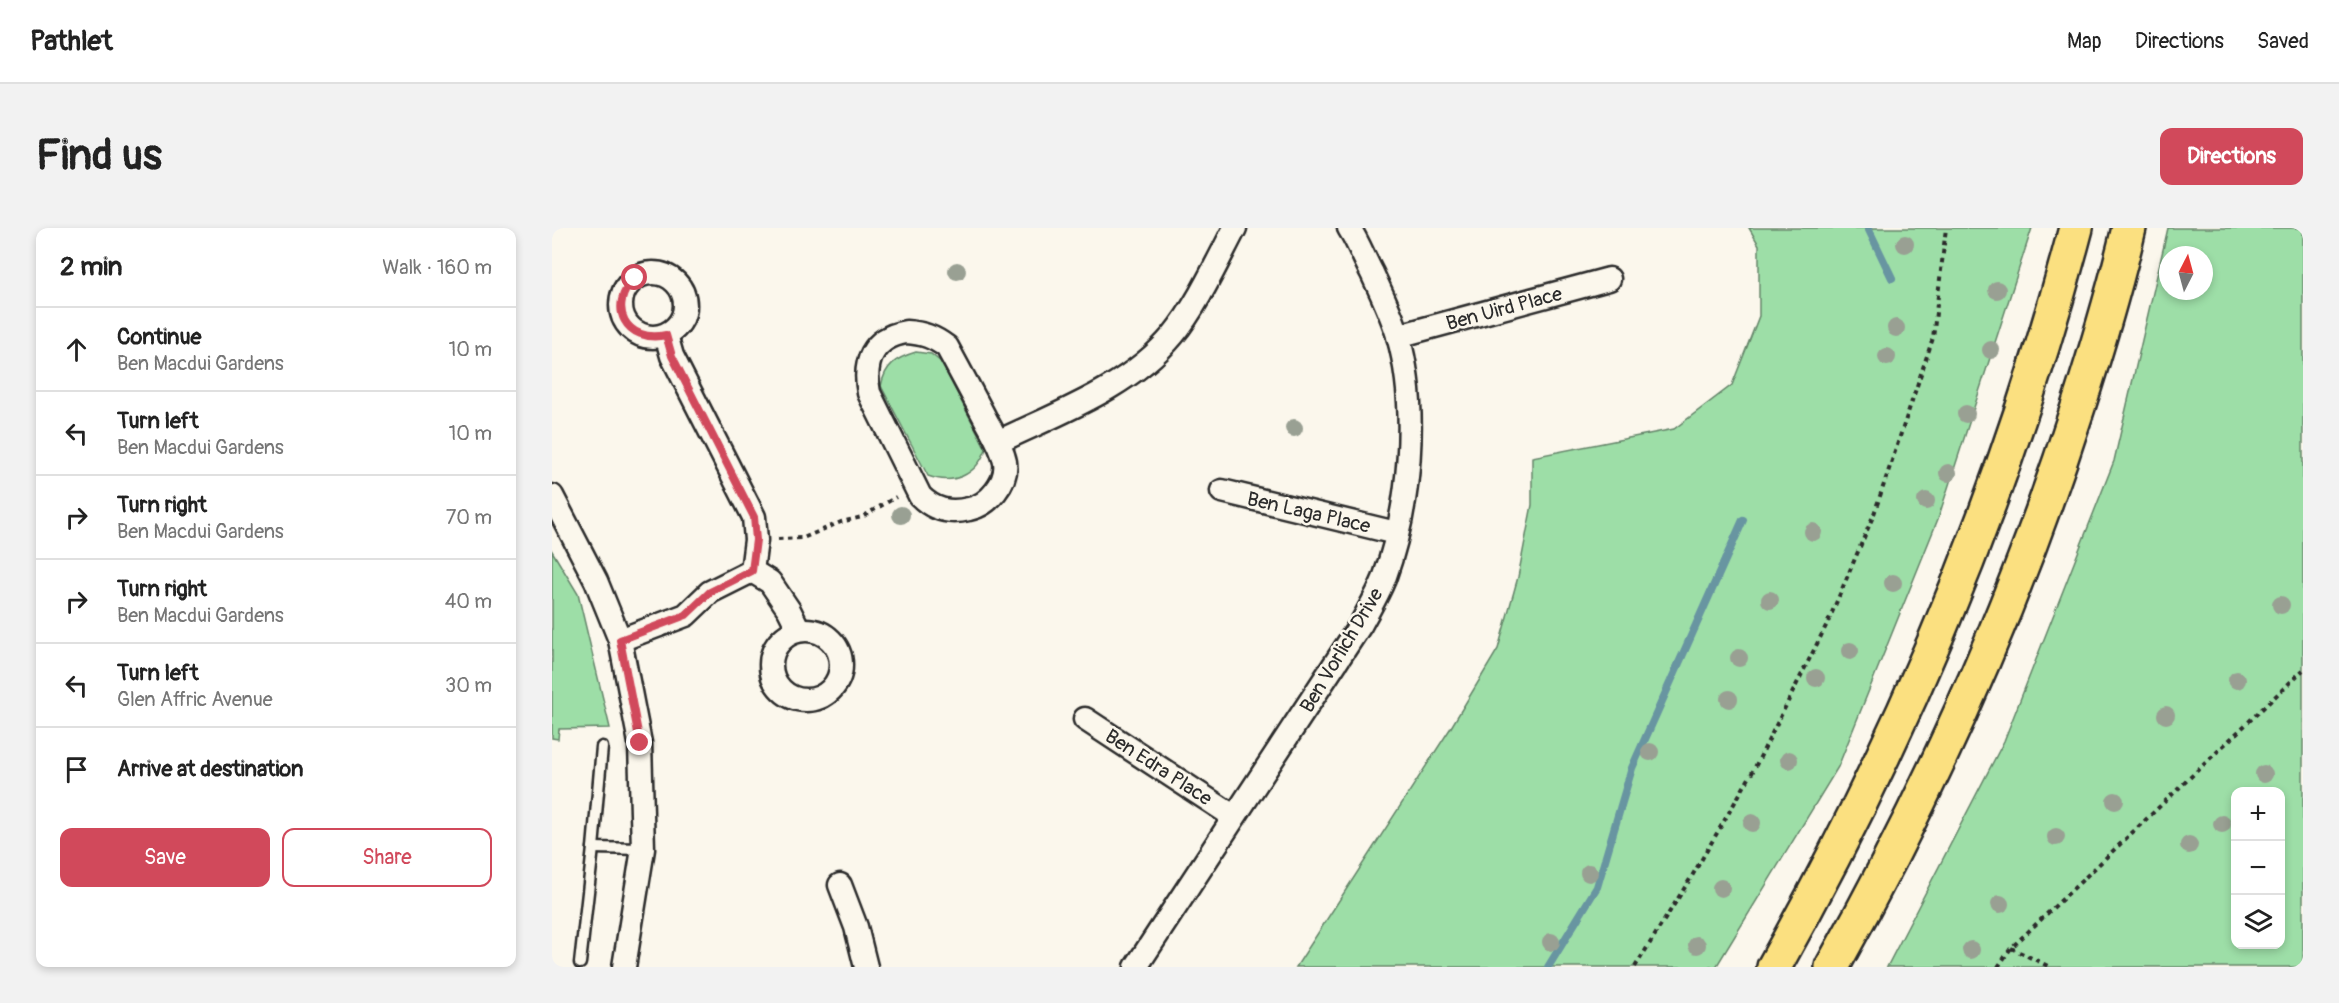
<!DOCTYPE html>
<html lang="en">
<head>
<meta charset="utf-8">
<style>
	body { margin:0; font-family:Pangolin,sans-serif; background:#f2f2f2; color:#222 }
	.controls { position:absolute; right:18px; bottom:18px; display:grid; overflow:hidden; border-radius:12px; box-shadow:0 3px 9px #0003 }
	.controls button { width:54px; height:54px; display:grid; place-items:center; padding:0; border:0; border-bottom:2px solid #e0e0e0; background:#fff; color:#222; font:30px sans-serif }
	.compass { position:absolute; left:1607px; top:18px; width:54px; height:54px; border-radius:50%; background:#fff; box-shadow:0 3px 9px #0003; rotate:6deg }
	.stop { position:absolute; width:18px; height:18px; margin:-14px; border:4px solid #d1495b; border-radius:50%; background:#fff }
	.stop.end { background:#d1495b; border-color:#fff; box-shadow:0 2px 6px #0008 }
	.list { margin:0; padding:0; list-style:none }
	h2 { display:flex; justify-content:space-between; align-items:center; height:78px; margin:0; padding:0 24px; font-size:26px }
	h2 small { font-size:20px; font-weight:400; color:#767676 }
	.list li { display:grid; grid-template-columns:39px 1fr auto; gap:18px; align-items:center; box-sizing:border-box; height:84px; padding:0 24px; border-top:2px solid #e0e0e0 }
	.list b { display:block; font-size:22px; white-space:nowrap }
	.list p { margin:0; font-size:20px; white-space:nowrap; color:#767676 }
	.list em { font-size:20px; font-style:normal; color:#767676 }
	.actions { display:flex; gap:12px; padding:18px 24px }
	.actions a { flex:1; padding:14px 0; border:2px solid #d1495b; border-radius:12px; text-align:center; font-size:21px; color:#d1495b }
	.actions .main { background:#d1495b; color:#fff }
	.icon { flex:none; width:33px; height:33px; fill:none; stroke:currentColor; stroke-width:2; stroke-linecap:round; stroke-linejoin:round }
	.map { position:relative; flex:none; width:1751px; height:739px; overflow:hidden; border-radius:12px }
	header { display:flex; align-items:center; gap:36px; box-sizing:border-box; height:84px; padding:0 30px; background:#fff; border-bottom:2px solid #e0e0e0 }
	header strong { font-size:28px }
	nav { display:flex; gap:33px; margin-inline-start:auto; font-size:21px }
	.intro { display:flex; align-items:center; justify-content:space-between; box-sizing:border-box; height:144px; padding:0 36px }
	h1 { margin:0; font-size:42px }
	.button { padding:15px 27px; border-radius:12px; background:#d1495b; color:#fff; font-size:21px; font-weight:700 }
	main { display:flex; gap:36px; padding:0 36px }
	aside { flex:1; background:#fff; border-radius:12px; box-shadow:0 3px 9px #0003 }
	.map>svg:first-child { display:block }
</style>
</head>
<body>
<header>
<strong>Pathlet</strong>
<nav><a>Map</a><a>Directions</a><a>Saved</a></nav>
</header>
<div class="intro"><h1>Find us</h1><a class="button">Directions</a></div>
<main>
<aside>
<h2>2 min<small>Walk · 160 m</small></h2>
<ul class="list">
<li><svg class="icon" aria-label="ahead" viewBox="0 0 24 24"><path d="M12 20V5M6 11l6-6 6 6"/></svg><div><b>Continue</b><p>Ben Macdui Gardens</p></div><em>10 m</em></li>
<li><svg class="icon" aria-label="left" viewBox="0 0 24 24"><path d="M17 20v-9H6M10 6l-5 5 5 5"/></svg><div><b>Turn left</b><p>Ben Macdui Gardens</p></div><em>10 m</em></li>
<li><svg class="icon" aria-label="right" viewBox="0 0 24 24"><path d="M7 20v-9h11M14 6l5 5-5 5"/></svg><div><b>Turn right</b><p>Ben Macdui Gardens</p></div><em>70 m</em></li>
<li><svg class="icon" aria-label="right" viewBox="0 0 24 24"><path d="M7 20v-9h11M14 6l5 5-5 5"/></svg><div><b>Turn right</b><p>Ben Macdui Gardens</p></div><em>40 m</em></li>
<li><svg class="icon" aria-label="left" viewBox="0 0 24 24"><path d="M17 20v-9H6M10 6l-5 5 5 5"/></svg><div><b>Turn left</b><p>Glen Affric Avenue</p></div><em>30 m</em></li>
<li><svg class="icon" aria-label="arrive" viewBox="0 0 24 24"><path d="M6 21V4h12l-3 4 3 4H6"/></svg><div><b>Arrive at destination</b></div></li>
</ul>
<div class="actions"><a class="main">Save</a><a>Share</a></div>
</aside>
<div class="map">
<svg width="1751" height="739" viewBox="0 0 1751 739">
	<rect width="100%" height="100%" fill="#fbf7ec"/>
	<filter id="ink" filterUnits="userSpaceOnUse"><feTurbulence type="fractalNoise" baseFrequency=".0167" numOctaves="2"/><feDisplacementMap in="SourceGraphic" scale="12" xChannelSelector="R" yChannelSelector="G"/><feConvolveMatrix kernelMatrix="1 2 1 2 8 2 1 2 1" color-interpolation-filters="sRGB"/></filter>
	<g filter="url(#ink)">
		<g fill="#9ddea7" stroke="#648469" stroke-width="1.5" fill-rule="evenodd">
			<polygon points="1197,0 1480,0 1386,291 1286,539 1164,739 744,739 898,501 946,421 966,349 980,277 980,229 1122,201 1180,157 1207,88 1207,17"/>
			<path d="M1616,0H1751V739H1335L1452,513L1562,233ZM1616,27H1652V63H1616ZM1684,564H1728V716H1684Z"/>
			<path d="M364,124L379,126L389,134L434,221C424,248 401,257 376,248L329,158C333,137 344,130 364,124Z"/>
			<polygon points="0,323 26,366 58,500 7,501 6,511 0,510"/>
		</g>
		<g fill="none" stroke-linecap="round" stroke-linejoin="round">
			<g stroke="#6795a1" stroke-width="8">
				<polyline points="1316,0 1340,50"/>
				<polyline points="996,739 1045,659 1080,540 1191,292"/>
			</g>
			<g stroke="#2b2b2b" stroke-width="15">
				<g id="service">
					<polyline points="41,620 91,621"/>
					<polyline points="28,735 41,620 50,519"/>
				</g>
			</g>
			<g stroke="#2b2b2b" stroke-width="27">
				<g id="minor">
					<circle cx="101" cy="77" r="32"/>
					<path d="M354,104C371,105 382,109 395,119C408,143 421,167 434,192C441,205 450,219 453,234C456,254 437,277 417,281C397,286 382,282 368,268L317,165C311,134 320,110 354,104Z"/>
					<polyline points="846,108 1057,51"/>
					<path d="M446,214C506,185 577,160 621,107C645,78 665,34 683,0"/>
					<polyline points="670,263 844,305"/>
					<polyline points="0,268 44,353 68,412 88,515 91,621 72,739"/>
					<polyline points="200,343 218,354 237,382 247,402"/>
					<circle cx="254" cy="437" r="35"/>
					<polyline points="68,412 134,387 158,364 200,343 204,312 202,289 120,128 114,107"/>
					<polyline points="533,491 681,588"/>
					<polyline points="288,657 304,699 314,739"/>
					<path d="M584,739L809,396C817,381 826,366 832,351C858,280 867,181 846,108C840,87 829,65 820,45C812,30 806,14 797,0"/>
				</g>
			</g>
			<g stroke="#2b2b2b" stroke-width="38">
				<g id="motorway">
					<path d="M1222,739C1353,506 1456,259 1524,0"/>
					<path d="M1280,739C1380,561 1464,373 1526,179C1545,120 1563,60 1577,0"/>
				</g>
			</g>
			<g stroke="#2b2b2b" stroke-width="4" stroke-dasharray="4.5 4.5" stroke-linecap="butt">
				<polyline points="226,311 251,310 289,294 310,289 344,269"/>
				<polyline points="1459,720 1498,739"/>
				<polyline points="1083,739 1140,648 1200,545 1276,394 1322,286 1381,110 1394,0"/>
				<polyline points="1446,739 1459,720 1751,442"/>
			</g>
			<use href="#service" stroke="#fbf7ec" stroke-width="10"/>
			<use href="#minor" stroke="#fbf7ec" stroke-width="22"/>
			<use href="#motorway" stroke="#fbe080" stroke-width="33"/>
		</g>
		<g fill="#99a093">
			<circle cx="1353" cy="16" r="9"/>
			<circle cx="405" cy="43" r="9"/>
			<circle cx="1445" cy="62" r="9"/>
			<circle cx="1344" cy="100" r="9"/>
			<circle cx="1439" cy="122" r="9"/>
			<circle cx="1335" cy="129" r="9"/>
			<circle cx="1414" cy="186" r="9"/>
			<circle cx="742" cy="200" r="9"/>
			<circle cx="1396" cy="245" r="9"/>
			<circle cx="1374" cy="273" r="9"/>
			<circle cx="349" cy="287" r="9"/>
			<circle cx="1261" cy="304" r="9"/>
			<circle cx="1341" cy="355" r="9"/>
			<circle cx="1218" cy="372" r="9"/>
			<circle cx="1729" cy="377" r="9"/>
			<circle cx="1298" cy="423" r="9"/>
			<circle cx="1187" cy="430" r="9"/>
			<circle cx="1264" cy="450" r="9"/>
			<circle cx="1685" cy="452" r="9"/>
			<circle cx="1177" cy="471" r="9"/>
			<circle cx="1614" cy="487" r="9"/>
			<circle cx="1098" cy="524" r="9"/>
			<circle cx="1237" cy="532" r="9"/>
			<circle cx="1712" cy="546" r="9"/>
			<circle cx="1563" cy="573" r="9"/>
			<circle cx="1200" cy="595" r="9"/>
			<circle cx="1670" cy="596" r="9"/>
			<circle cx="1504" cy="609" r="9"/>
			<circle cx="1637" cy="617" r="9"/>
			<circle cx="1037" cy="645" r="9"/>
			<circle cx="1169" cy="660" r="9"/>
			<circle cx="1448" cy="676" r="9"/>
			<circle cx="999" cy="714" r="9"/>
			<circle cx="1145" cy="717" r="9"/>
			<circle cx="1419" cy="722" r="9"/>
		</g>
	</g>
	<g fill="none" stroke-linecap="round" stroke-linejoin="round" filter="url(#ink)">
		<path stroke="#d1495b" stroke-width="8" d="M83,50C54,78 74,116 114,107L120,128L202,289L204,312L200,343L158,364L134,387L68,412L88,515"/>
	</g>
	<g text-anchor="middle" stroke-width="5" stroke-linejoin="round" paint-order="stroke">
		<g font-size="20" fill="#2b2b2b" stroke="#fbf7ec">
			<text transform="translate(952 80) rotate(-15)" y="7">Ben Uird Place</text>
			<text transform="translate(757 284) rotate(13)" y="7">Ben Laga Place</text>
			<text transform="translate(789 422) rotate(-59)" y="7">Ben Vorlich Drive</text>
			<text transform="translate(607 539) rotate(33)" y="7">Ben Edra Place</text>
		</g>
	</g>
</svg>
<div class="controls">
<button>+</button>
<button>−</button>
<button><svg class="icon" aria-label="layers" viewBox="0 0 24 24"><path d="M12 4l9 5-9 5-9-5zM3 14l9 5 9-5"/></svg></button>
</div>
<svg class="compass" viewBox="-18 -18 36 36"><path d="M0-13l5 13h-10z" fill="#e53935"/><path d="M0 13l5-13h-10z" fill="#767676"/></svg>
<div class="stop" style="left:83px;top:50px"></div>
<div class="stop end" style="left:88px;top:515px"></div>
</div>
</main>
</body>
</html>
